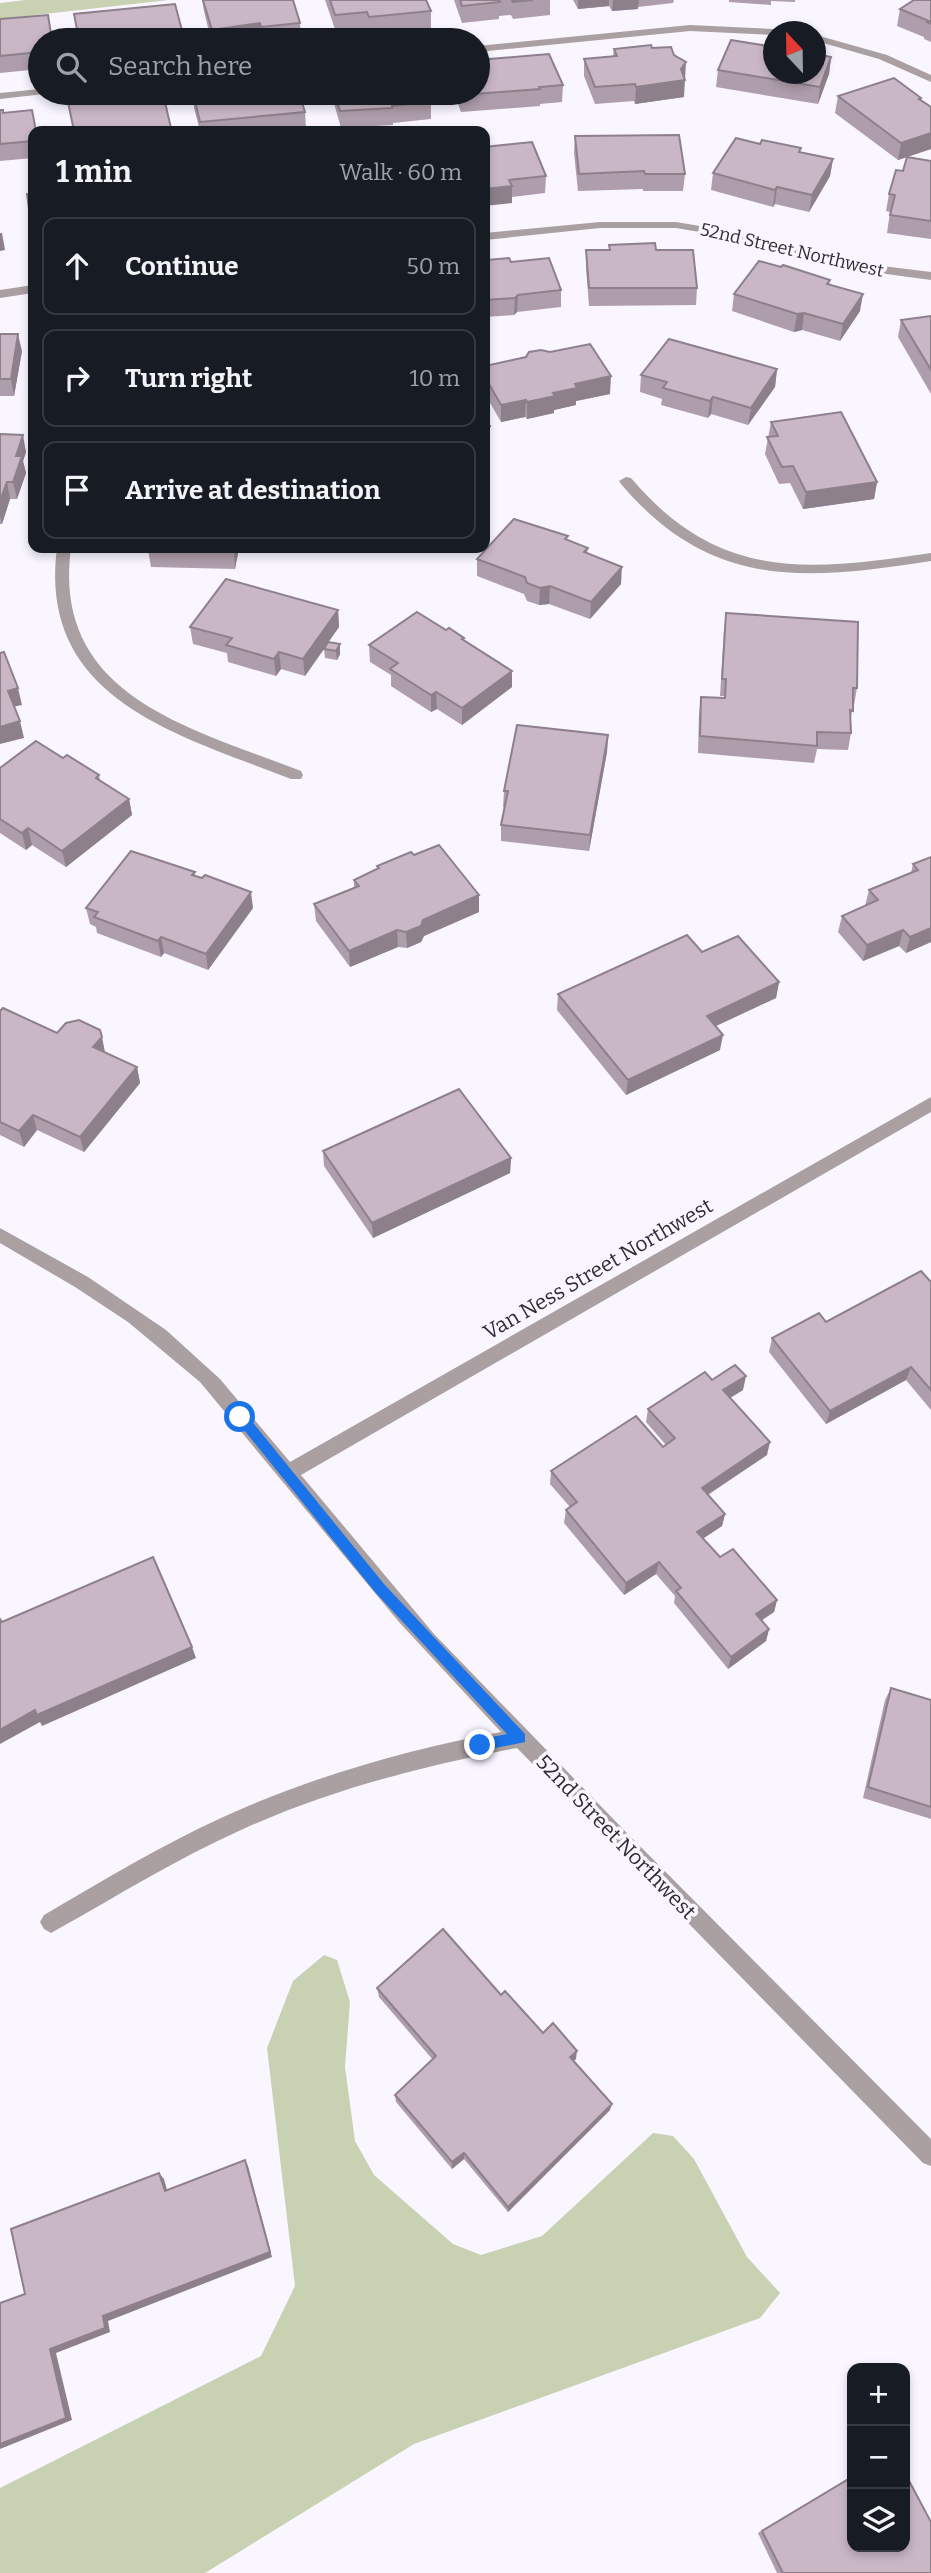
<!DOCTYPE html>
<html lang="en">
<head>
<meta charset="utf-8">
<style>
	body { margin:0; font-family:Bitter,serif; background:#20242c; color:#f1f3f6 }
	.controls { position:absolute; right:21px; bottom:21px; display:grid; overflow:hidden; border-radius:14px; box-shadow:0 4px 10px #0003 }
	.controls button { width:63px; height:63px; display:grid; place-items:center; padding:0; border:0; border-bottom:2px solid #363941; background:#171b24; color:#f1f3f6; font:35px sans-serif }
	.compass { position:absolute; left:763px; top:21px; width:63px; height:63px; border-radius:50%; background:#171b24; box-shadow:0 4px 10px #0003; rotate:338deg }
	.stop { position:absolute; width:21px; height:21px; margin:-16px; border:5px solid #1a73e8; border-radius:50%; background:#fff }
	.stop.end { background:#1a73e8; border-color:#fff; box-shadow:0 2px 7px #0008 }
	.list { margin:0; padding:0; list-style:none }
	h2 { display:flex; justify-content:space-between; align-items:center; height:91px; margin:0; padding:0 28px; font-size:30px }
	h2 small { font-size:23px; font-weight:400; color:#9ea1a6 }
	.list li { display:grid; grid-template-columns:46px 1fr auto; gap:21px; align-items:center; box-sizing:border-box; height:98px; margin:0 14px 14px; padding:0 14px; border:2px solid #363941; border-radius:14px }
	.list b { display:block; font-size:26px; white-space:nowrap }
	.list em { font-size:23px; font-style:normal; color:#9ea1a6 }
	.icon { flex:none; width:38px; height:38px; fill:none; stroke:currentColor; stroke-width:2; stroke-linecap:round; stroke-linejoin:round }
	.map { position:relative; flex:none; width:931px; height:2573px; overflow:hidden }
	.search { position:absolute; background:#171b24; box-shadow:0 4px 10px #0003; left:28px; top:28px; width:462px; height:77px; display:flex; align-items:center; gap:18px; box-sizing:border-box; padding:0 24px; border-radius:38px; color:#9ea1a6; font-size:26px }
	.panel { position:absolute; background:#171b24; box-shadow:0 4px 10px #0003; left:28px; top:126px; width:462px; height:427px; border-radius:14px }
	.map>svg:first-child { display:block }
</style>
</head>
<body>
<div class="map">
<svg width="931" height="2573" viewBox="0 0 931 2573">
	<rect width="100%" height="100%" fill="#f9f6ff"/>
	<g fill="#c8d2b3">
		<polygon points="25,0 169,0 0,19 0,3"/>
		<polygon points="324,1955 337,1960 350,2002 345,2067 355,2141 374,2175 453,2244 481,2255 542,2236 653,2133 673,2136 694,2159 747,2257 780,2293 760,2318 414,2444 205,2573 0,2573 0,2488 261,2356 295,2286 267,2048 293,1981"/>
	</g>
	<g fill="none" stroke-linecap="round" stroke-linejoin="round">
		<g fill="#aa9fa1" fill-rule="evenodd">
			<polygon points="690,25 774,29 779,32 774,32 774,35 690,31 478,52 478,46"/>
			<polygon points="816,35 887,55 931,75 931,82 879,59 816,41"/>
			<polygon points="40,89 44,94 0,99 0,93"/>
			<polygon points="600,222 676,222 736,232 850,262 931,272 931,280 849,269 735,238 676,228 600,228 485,240 485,233"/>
			<polygon points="33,285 33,293 0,298 0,290"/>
			<path d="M626,477L631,478C719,582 808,571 931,553V561C806,580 712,591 621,484L619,481Z"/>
			<path d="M57,548H71C51,697 191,728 301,771L303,775L301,779H291C179,735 37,700 57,548Z"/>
			<path d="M931,1097V1112L301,1475L434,1634L622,1828L931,2139V2166L923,2163L517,1748C422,1766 329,1790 241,1830C178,1858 119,1895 58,1929L51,1933L44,1929L40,1922L44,1915C102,1881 160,1846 221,1818C310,1777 406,1750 501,1732L399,1622L200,1382L128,1322L75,1287L0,1243V1228L88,1277L166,1330L220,1379L290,1462Z"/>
		</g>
	</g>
	<g fill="#ae9daa">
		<polygon points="202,0 293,0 300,23 301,40 211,40 204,11"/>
		<polygon points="325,0 426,0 431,11 431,28 370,34 368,29 336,32"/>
		<polygon points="454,0 550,0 550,15 513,19 511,15 499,16 499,19 462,23"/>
		<polygon points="573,0 674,0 673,3 638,7 638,9 612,11 609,6 578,9"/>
		<polygon points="729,0 795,0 795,2 771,1 771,5 729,2"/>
		<polygon points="931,0 931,42 924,39 924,37 897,26 900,9"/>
		<polygon points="74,14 184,40 79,40"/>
		<polygon points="0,19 40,40 40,69 0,73"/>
		<polygon points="652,48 684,77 684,97 635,104 634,101 595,104 584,76 584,59 613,56 614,49"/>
		<polygon points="831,57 829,74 818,104 716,87 718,70"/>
		<polygon points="563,85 562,102 540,104 540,106 461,112 454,93 478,93"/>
		<polygon points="193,93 305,112 306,129 281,131 200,131 194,108"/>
		<polygon points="331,93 427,93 431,102 431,119 393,123 393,125 341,128"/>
		<polygon points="838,96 921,101 931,107 931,149 898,160 835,113"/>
		<polygon points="0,110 3,113 33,131 33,158 0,161"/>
		<polygon points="575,136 685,174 683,191 643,191 643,189 578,191 574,153"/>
		<polygon points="485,147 546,176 545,193 512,197 512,203"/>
		<polygon points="800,152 833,159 830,176 809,212 775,204 773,207 711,190 713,173"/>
		<polygon points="931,161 931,239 887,233 890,212 886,211 889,194 903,171"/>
		<polygon points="586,250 656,250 697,288 696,305 589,306 586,267"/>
		<polygon points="485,258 487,260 511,262 561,290 561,307 517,312 514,315 485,317"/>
		<polygon points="830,280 829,285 860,311 840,341 802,330 794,332 732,311 734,294"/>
		<polygon points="931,316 931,394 898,337 901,320"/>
		<polygon points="0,334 22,351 14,396 0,396"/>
		<polygon points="526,357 610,394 576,401 576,405 554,410 554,413 527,419 525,417 501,422 485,394 485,366"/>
		<polygon points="777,369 775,387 748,425 711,414 708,418 661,405 662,399 640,392 641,375"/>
		<polygon points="771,422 877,482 874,499 803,509 790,483 779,484 765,454"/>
		<polygon points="0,434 26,452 23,461 26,473 17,499 10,499 2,524 0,524"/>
		<polygon points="568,540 588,548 587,553 621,584 590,619 549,604 539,605 527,601 524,594 477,576 477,559"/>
		<polygon points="239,548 235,569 151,567 148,549"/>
		<polygon points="338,610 339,627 328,642 340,654 337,660 325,658 324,649 327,645 305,676 281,669 276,676 228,662 227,653 193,644 190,627"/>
		<polygon points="726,613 857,688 854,705 853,705 850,723 851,733 848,750 817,749 814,763 698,753 699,714 701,697 724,698 724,696 720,696 724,630"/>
		<polygon points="464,641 512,687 462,725 437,709 431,712 391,686 391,675 370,662 369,645"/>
		<polygon points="608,735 607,752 589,851 501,841 501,825 505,807 503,807 504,791"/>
		<polygon points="63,758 99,775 100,780 129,799 132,815 66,867 32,845 26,850 0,833 0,768"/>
		<polygon points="414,855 479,895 479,912 424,936 421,942 407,948 398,947 350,967 316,921 314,904 354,888 354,880 378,869 377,866"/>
		<polygon points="931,857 931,942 906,953 899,946 863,961 838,932 842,916 865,906 869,890 911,873 913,864"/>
		<polygon points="195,872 195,876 253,908 208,970 164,953 161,957 97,933 96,927 90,924 86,908"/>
		<polygon points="702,952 779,982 776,998 716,1026 720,1050 626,1095 557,1010 558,994"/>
		<polygon points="0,1011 105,1052 137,1067 140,1083 84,1152 37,1130 24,1147 0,1135"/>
		<polygon points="323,1151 511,1158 510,1173 373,1238 324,1166"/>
		<polygon points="931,1282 931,1410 906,1380 826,1424 769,1352 772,1338 826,1322"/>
		<polygon points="712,1380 743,1390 730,1398 767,1455 708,1495 725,1514 722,1526 703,1538 720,1557 777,1600 774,1612 762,1620 769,1629 766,1641 728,1669 674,1603 675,1596 656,1574 624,1595 564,1523 566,1510 570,1507 550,1484 551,1471 663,1447 666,1445 646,1422 648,1409"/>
		<polygon points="891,1688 931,1700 931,1819 863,1798 885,1700"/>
		<polygon points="377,1988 501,1995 543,2033 576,2059 573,2061 610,2110 508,2212 464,2159 452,2169 396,2102 395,2095 433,2060 379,1997"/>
		<polygon points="852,2476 852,2547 905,2547 905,2478 907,2477 931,2573 777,2573 758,2533"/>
	</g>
	<g fill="#8d808b">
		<polygon points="578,0 609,0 609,6 578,9"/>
		<polygon points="613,0 639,0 638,9 612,11"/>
		<polygon points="260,23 262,40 213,40 212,30"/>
		<polygon points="831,57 829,74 818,104 820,87"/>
		<polygon points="686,62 684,97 635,104 636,87 681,69"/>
		<polygon points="171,128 172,131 146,131"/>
		<polygon points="931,133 931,149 898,160 901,143"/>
		<polygon points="833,159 830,176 809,212 812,195"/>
		<polygon points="512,186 512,203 485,206 485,189"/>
		<polygon points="777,187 775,204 773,207 775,190"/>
		<polygon points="0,233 2,233 5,250 0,251"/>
		<polygon points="863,294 860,311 840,341 843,324"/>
		<polygon points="518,295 517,312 514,315 515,298"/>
		<polygon points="804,313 802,330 794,332 797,314"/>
		<polygon points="18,334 22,351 14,396 11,379"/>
		<polygon points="777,369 775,387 748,425 751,408"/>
		<polygon points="611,376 610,394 576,401 576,405 554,410 554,413 527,419 527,402 553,393 575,384"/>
		<polygon points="713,397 711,414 708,418 710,401"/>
		<polygon points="526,400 525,417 501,422 501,405"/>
		<polygon points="490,426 490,443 485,454 485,437"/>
		<polygon points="23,435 26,452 23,461 26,473 17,499 13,482 16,456"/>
		<polygon points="7,482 10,499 2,524 0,516 0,501"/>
		<polygon points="877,482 874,499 803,509 806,492"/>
		<polygon points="234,548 239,548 235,569 234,552"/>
		<polygon points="622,567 621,584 590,619 591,602"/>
		<polygon points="550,586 549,604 539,605 540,588"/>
		<polygon points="338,610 339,627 305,676 303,659"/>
		<polygon points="340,644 340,654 337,660 336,651"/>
		<polygon points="279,652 281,669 276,676 274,659"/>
		<polygon points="512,671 512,687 462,725 462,708"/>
		<polygon points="18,688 22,705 12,707 8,691"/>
		<polygon points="436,692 437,709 431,712 431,695"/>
		<polygon points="20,721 24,738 0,744 0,727"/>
		<polygon points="608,735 607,752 589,851 590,835"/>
		<polygon points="129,799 132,815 66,867 62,851"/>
		<polygon points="28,828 32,845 26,850 22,833"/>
		<polygon points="251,892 253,908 208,970 206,954"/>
		<polygon points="479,895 479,912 424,936 421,942 407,948 406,932 423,920"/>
		<polygon points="931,928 931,942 906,953 910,937"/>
		<polygon points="397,930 398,947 350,967 349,951"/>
		<polygon points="903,930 899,946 863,961 867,945"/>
		<polygon points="161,937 164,953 161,957 158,941"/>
		<polygon points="779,982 776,998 705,1031 707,1016"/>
		<polygon points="723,1035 720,1050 626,1095 628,1080"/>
		<polygon points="102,1037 105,1052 93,1047"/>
		<polygon points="137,1067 140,1083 84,1152 80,1137"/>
		<polygon points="33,1115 37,1130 24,1147 19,1131"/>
		<polygon points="511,1158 510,1173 373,1238 372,1223"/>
		<polygon points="911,1367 906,1380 826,1424 830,1411"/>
		<polygon points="746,1376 743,1390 720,1404 723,1390"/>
		<polygon points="770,1442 767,1455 699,1500 702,1488"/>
		<polygon points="725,1514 722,1526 695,1544 697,1532"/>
		<polygon points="659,1562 656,1574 624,1595 626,1583"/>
		<polygon points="777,1600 774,1612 753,1626 756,1614"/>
		<polygon points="769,1629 766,1641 728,1669 731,1657"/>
		<polygon points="192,1647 196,1658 42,1726 40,1722 0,1744 0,1730 35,1710"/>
		<polygon points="577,2051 576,2059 569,2065 570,2057"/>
		<polygon points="612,2104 610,2110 508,2212 508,2207"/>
		<polygon points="464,2153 464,2159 452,2169 452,2162"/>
		<polygon points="245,2160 248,2166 272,2257 108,2321 110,2332 56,2353 72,2420 0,2449 0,2444 50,2349 103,2316"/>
		<polygon points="159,2173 164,2179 169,2197 165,2191"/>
	</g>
	<g fill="#cab7c6" stroke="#8d808b" stroke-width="2">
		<polygon points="203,0 293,0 300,23 261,27 260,23 212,30"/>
		<polygon points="330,0 426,0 431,11 369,17 367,12 335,15"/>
		<polygon points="460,0 499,0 500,2 462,6"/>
		<polygon points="512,0 533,0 513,2"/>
		<polygon points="914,0 931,0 931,24 927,22 929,21 900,9"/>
		<polygon points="175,4 184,38 163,40 115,40 114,38 79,40 74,14"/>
		<polygon points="48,15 52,40 40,40 40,52 0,56 0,19"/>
		<polygon points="731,40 774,47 774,74 816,74 816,54 831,57 820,87 718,70"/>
		<polygon points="651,45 652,48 671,47 674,55 686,62 681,69 685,80 636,87 635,84 595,87 584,59 617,56 614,49"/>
		<polygon points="549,54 563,85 539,87 540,89 461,95 460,93 478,93 478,60"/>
		<polygon points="894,78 921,98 919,99 931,107 931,133 901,143 838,96"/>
		<polygon points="193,93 299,93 305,112 200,122"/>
		<polygon points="334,93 427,93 431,102 392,106 392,108 340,111"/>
		<polygon points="126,94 128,101 164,98 171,128 146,131 74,131 68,102"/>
		<polygon points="0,110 3,110 3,113 32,110 36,131 33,131 33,141 0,144"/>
		<polygon points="679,135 685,174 645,174 644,171 579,174 575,136"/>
		<polygon points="736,138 760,144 762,140 801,148 799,152 833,159 812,195 777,187 775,190 713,173"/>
		<polygon points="532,142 546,176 509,180 512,186 485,189 485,147"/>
		<polygon points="907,157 931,161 931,221 890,215 895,195 889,194 896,170 903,171"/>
		<polygon points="27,194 33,194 33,230 32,230"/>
		<polygon points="655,243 656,250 693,250 697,288 589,288 586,250 610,250 609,245"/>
		<polygon points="485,258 486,258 487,260 509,258 511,262 549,258 561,290 518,295 515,298 485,300"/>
		<polygon points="759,261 781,267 783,265 830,280 827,284 863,294 843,324 804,313 797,314 734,294"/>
		<polygon points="931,316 931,370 901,320"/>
		<polygon points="0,334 18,334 11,379 0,379"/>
		<polygon points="669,339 777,369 751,408 713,397 710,401 663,388 667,382 641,375"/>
		<polygon points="590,344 611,376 575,384 577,388 553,393 555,396 527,402 526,400 501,405 485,377 485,366 526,357 529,352 541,350 550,352"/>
		<polygon points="841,412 877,482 806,492 793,466 782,467 767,437 778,436 771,422"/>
		<polygon points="485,425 490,426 485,437"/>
		<polygon points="0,434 23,435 16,456 22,456 13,482 7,482 0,501"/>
		<polygon points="514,519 568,536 565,539 588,548 584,552 622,567 591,602 550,586 540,588 527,583 525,577 477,559"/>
		<polygon points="149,548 234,548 234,552 148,549"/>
		<polygon points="226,579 338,610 303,659 279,652 274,659 226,645 232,638 190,627"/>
		<polygon points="417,612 446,630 449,628 464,638 462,639 512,671 462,708 436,692 431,695 390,669 398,663 369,645"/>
		<polygon points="726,613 858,622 857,688 853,688 853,711 850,710 851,733 817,732 817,746 700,736 701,697 725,698 726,679 722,679"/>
		<polygon points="328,642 340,644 336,651 324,649"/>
		<polygon points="4,652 18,688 8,691 20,721 0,727 0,653"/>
		<polygon points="517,725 608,735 590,835 501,825 508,791 504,791"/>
		<polygon points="36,741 63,758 67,755 99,775 96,778 129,799 62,851 28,828 22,833 0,819 0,768"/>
		<polygon points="439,845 479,895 423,920 421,926 406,932 397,930 349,951 314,904 359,886 354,880 379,868 377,866 411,852 414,855"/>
		<polygon points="131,851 195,872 192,875 202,878 205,875 251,892 206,954 161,937 158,941 94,917 98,912 86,908"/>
		<polygon points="931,857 931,928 910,937 903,930 867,945 842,916 878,900 869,890 918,870 913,864"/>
		<polygon points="687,935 702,952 738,936 779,982 707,1016 723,1035 628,1080 558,994"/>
		<polygon points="3,1008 57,1033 66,1023 79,1020 100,1030 102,1037 93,1047 137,1067 80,1137 33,1115 19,1131 0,1122 0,1011"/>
		<polygon points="459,1089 511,1158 372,1223 323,1151"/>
		<polygon points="921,1271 931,1282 931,1390 911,1367 830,1411 772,1338 819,1313 826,1322"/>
		<polygon points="735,1365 746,1376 723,1390 770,1442 702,1488 725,1514 697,1532 720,1557 733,1549 777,1600 756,1614 769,1629 731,1657 676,1591 681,1588 659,1562 626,1583 566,1510 577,1502 551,1471 636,1416 663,1447 675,1438 648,1409 705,1372 712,1380"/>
		<polygon points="153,1557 192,1647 37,1715 35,1710 0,1730 0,1619 2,1622"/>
		<polygon points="891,1688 931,1700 931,1807 868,1787"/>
		<polygon points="443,1929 501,1995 505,1991 543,2033 553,2023 577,2051 570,2057 612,2104 508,2207 464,2153 452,2162 395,2095 436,2056 377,1988"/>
		<polygon points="245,2160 270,2252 103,2316 105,2328 50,2349 66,2418 0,2444 0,2303 25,2294 11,2229 159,2173 165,2191"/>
		<polygon points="852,2477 852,2547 905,2547 905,2479 907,2477 931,2522 931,2573 783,2573 762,2531"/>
	</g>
	<polygon fill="#1a73e8" points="240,1411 245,1413 384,1584 525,1734 525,1742 480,1751 476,1749 476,1740 507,1734 375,1592 236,1420 235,1417"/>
	<g text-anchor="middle" stroke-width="7" stroke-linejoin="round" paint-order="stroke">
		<g font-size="18" fill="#2f2c34" stroke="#f9f6ff">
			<text transform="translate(792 250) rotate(13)" y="6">52nd Street Northwest</text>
		</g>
		<g font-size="21" fill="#2f2c34" stroke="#f9f6ff">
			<text transform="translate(598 1269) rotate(-30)" y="7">Van Ness Street Northwest</text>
			<text transform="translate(616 1837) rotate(46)" y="7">52nd Street Northwest</text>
		</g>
	</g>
</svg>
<div class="controls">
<button>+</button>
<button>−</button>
<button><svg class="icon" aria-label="layers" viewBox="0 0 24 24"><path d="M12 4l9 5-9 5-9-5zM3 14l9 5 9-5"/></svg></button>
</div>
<svg class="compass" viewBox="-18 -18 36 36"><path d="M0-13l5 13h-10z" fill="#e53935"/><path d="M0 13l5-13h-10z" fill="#9ea1a6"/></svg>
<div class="stop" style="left:240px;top:1417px"></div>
<div class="stop end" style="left:480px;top:1745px"></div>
<div class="search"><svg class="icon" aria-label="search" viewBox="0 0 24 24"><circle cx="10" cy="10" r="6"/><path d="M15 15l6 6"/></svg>Search here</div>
<section class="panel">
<h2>1 min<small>Walk · 60 m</small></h2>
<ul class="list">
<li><svg class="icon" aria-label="ahead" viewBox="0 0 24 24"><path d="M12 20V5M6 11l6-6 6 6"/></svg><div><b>Continue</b></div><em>50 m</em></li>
<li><svg class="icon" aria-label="right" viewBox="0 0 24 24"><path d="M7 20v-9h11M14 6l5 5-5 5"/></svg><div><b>Turn right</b></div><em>10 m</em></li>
<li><svg class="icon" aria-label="arrive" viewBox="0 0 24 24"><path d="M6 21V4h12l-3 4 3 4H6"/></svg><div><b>Arrive at destination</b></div></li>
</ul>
</section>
</div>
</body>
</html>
